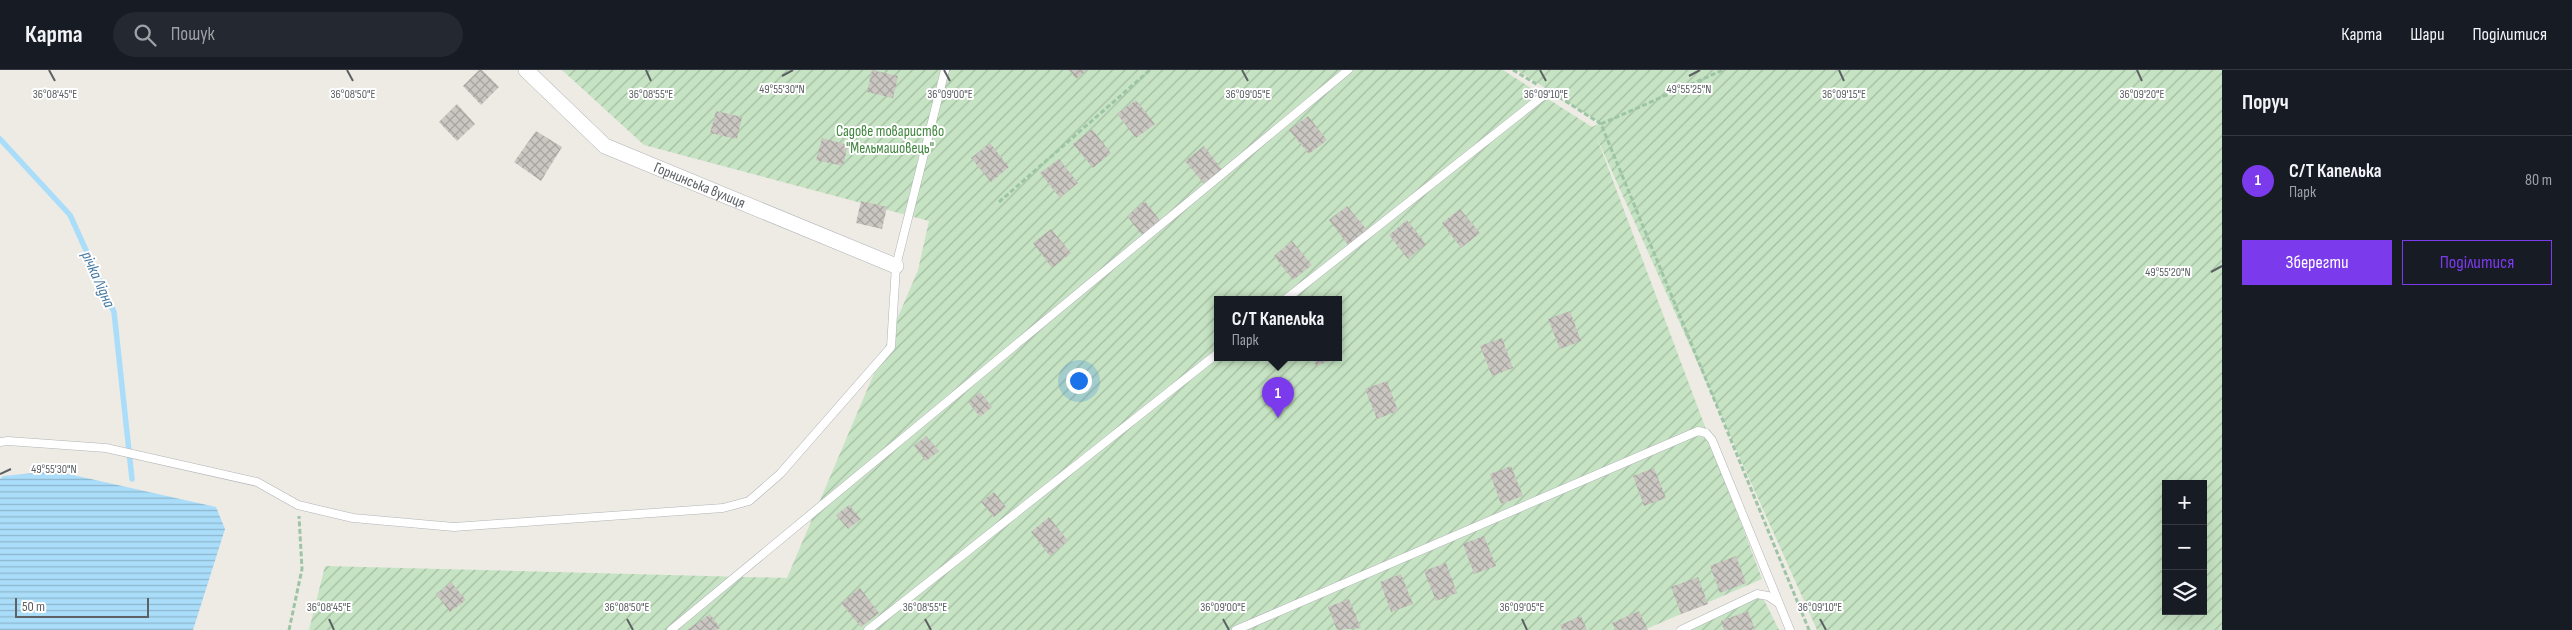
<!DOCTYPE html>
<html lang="uk">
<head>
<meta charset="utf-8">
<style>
	body { margin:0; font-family:"Sofia Sans Condensed",sans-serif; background:#242831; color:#f1f3f6 }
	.controls { position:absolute; right:15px; bottom:15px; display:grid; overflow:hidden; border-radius:0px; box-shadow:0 5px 20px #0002 }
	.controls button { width:45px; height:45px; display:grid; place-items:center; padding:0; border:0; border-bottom:1px solid #363941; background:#171b24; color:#f1f3f6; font:25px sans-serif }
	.scale { position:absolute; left:15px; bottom:12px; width:134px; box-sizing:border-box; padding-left:5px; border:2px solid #5d6164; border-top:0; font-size:14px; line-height:18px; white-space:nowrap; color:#5d6164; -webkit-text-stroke:4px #fff; paint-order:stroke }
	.you { position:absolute; left:1078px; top:310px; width:18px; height:18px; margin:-12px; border:4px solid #fff; border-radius:50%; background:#1a73e8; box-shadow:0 0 0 8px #1a73e833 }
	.badge { display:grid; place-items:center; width:32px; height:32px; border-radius:50%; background:#7c3aed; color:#fff; font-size:16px; font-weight:700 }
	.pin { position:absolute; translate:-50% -41px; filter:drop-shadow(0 1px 2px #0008) }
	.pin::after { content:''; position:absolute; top:26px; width:18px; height:15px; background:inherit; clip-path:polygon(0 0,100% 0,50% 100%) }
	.popup { position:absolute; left:1214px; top:226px; width:128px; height:65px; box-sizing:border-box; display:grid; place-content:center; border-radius:0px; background:#171b24; filter:drop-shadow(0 1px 4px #0005); font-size:16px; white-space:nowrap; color:#9ea1a6 }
	.popup b { font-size:19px; color:#f1f3f6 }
	.popup::after { content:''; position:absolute; left:50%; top:100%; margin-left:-10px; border:10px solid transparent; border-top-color:#171b24 }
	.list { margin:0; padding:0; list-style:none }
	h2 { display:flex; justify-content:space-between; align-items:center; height:65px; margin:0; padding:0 20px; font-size:21px }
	h2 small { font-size:16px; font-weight:400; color:#9ea1a6 }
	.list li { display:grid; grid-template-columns:32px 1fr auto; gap:15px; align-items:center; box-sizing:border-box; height:90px; padding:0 20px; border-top:1px solid #363941 }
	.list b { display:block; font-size:19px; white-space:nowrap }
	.list p { margin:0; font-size:16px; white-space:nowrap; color:#9ea1a6 }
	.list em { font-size:16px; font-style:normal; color:#9ea1a6 }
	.actions { display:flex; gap:10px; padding:15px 20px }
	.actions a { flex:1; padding:11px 0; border:1px solid #7c3aed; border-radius:0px; text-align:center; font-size:18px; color:#7c3aed }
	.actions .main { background:#7c3aed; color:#fff }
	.icon { flex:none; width:28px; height:28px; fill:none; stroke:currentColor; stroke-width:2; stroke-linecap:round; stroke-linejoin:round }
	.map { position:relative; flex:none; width:2222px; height:560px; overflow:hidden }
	header { display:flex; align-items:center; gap:30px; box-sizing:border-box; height:70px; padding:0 25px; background:#171b24; border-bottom:1px solid #363941 }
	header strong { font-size:24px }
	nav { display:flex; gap:28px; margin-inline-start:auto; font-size:18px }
	.search { width:350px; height:45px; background:#242831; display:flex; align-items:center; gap:12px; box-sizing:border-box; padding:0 18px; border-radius:28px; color:#9ea1a6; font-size:19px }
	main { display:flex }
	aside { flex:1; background:#171b24 }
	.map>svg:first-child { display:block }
</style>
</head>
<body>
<header>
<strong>Карта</strong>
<div class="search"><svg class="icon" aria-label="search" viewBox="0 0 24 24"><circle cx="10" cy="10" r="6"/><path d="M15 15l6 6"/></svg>Пошук</div>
<nav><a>Карта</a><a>Шари</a><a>Поділитися</a></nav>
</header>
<main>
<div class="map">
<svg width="2222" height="560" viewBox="0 0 2222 560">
	<defs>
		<pattern id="garden-furrows" width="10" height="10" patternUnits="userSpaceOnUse" patternTransform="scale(1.25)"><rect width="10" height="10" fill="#c6e4c3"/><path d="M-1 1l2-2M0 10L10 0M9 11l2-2" fill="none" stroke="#a4bca2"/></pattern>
		<pattern id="water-rules" width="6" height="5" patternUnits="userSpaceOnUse" patternTransform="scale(1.25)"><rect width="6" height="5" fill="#aaddf9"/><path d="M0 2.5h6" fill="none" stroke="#8eb7cd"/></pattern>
		<pattern id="building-cross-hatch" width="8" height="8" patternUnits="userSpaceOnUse" patternTransform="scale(1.25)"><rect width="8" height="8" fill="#cac6c1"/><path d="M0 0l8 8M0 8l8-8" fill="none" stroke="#a7a4a0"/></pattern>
	</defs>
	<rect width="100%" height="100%" fill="#eeebe5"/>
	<g fill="url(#garden-furrows)" fill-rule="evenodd">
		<path d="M562,0H1503L1592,57L1600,53L1517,0H2222V560H1817L1597,68L1762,509L1644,560H309L325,496L787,508L918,200L929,151L644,75ZM1218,229H1338V287H1218ZM2166,414H2203V541H2166Z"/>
		<polygon points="1761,524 1779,560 1679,560"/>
	</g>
	<polygon fill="url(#water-rules)" points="55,401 216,437 225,459 193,560 0,560 0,409 3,406"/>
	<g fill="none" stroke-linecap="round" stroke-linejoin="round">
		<polyline stroke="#aaddf9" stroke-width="5.5" points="0,69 70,145 114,242 132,409"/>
	</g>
	<g fill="url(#building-cross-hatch)">
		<polygon points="479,0 482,0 499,17 481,35 463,16"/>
		<polygon points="872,0 898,6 893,28 867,22"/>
		<polygon points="1069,0 1087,0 1076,9"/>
		<polygon points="1136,30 1155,54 1136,68 1117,44"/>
		<polygon points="457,34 475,54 457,71 439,52"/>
		<polygon points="716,41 742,47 737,69 710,63"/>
		<polygon points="1308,46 1327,70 1309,84 1289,60"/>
		<polygon points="1092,59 1111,83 1093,98 1073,74"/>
		<polygon points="536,61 562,77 541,111 514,92"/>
		<polygon points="822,68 848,75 843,96 816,90"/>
		<polygon points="990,73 1009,97 991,112 971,88"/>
		<polygon points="1204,76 1223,101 1205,115 1185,91"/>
		<polygon points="1059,89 1078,113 1060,128 1040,103"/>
		<polygon points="861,131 887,137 882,159 856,153"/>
		<polygon points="1145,131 1164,156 1146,170 1127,146"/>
		<polygon points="1347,136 1367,160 1348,175 1329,150"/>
		<polygon points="1460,139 1480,163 1461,178 1442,153"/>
		<polygon points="1407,150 1426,174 1408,189 1389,165"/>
		<polygon points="1051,159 1071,183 1052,198 1033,173"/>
		<polygon points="1292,171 1312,195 1293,210 1274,186"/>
		<polygon points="1570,241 1581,271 1560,279 1548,249"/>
		<polygon points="1502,268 1513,298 1492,306 1480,276"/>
		<polygon points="1313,287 1339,287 1316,296"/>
		<polygon points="1387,311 1398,341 1377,349 1365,319"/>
		<polygon points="980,322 992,337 980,347 968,332"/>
		<polygon points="926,366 939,381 926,391 914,376"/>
		<polygon points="1511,396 1523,426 1501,434 1490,404"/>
		<polygon points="1654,398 1666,428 1644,436 1633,406"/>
		<polygon points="994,422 1006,437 994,447 981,432"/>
		<polygon points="849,435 861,449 848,459 836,445"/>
		<polygon points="1049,447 1068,471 1050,486 1031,462"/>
		<polygon points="1484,466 1496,496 1474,504 1463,474"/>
		<polygon points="1736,486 1746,513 1720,523 1710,496"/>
		<polygon points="1446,493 1457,523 1436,531 1424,501"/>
		<polygon points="1401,504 1413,534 1391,542 1380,512"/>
		<polygon points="1698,507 1708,534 1681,544 1671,517"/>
		<polygon points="451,512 466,530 450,542 436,524"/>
		<polygon points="860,518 879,543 861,557 841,533"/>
		<polygon points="1349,529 1361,558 1337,560 1328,537"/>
		<polygon points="1639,541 1648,560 1616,560 1612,553"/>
		<polygon points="1748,541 1755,560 1724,560 1721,551"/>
		<polygon points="710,544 720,558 716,560 687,560"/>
		<polygon points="1581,546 1587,560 1562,560 1560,555"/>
	</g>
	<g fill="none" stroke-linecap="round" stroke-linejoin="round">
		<g stroke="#b0b3b6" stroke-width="9">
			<g id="lane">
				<polyline points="1286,229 1548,22"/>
				<polyline points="0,372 8,371 106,378 257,412 298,435 353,448 454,457 723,438 749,431 780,404 891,277 896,196 945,0"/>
				<polyline points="671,560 1348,0"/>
				<polyline points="868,560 1218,283"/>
				<polyline points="1236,560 1698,361 1706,363 1712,370 1790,560"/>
				<polyline points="1681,560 1757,524 1768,526 1777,532"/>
			</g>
		</g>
		<g stroke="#b0b3b6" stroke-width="16">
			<g id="street">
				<path id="s1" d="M526,0L605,76L896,196"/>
			</g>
		</g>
		<g stroke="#9dc5a5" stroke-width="3" stroke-dasharray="5 2.5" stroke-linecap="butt">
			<polyline points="1513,0 1538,15"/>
			<polyline points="1559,27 1601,54 1809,560"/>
			<polyline points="1601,54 1723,0"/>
			<polyline points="999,132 1150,0"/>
			<polyline points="289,560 302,499 299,446"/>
		</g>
		<use href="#lane" stroke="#fff" stroke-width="8"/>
		<use href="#street" stroke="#fff" stroke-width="15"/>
	</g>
	<path fill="none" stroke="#5d6164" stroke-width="2" d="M49,0L55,11M347,0L353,11M646,0L651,11M944,0L950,11M1242,0L1248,11M1540,0L1546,11M1839,0L1844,11M2137,0L2142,11M782,6L793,0M1689,6L1700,0M2211,202L2222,196M0,404L11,399M329,549L334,560M627,549L633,560M925,549L931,560M1223,549L1229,560M1522,549L1527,560M1820,549L1826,560"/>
	<g text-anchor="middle" stroke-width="4" stroke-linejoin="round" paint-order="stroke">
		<g font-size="15" fill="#3e843c" stroke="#fff">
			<text x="890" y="66">Садове товариство<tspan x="890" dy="17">"Мельмашовець"</tspan></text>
		</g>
		<g font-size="15" fill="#5d6164" stroke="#fff">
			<text dy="5" stroke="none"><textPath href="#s1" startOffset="212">Горнинська вулиця</textPath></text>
		</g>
		<g font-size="16" font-style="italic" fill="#4579a2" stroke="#fff">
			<text transform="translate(99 209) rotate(66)" y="6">річка Лідна</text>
		</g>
	</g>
	<g font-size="12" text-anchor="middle" fill="#5d6164" stroke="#fff" stroke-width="4" stroke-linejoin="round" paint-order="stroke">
		<text x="782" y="23">49°55'30"N</text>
		<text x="1689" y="23">49°55'25"N</text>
		<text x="2142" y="28">36°09'20"E</text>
		<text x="55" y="28">36°08'45"E</text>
		<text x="353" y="28">36°08'50"E</text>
		<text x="651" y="28">36°08'55"E</text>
		<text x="950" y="28">36°09'00"E</text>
		<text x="1248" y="28">36°09'05"E</text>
		<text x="1546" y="28">36°09'10"E</text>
		<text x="1844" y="28">36°09'15"E</text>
		<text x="2168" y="206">49°55'20"N</text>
		<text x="54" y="403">49°55'30"N</text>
		<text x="329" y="541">36°08'45"E</text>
		<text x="627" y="541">36°08'50"E</text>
		<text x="925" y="541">36°08'55"E</text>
		<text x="1223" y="541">36°09'00"E</text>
		<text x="1522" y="541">36°09'05"E</text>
		<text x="1820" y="541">36°09'10"E</text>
	</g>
</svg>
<div class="controls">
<button>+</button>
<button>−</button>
<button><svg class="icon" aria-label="layers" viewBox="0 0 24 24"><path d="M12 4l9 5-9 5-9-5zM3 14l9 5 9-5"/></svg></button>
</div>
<div class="scale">50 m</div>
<div class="you"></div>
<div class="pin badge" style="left:1278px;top:348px">1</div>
<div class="popup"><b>С/Т Капелька</b>Парк</div>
</div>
<aside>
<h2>Поруч<small></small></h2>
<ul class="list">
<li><span class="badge">1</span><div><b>С/Т Капелька</b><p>Парк</p></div><em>80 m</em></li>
</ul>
<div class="actions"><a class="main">Зберегти</a><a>Поділитися</a></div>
</aside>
</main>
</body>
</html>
